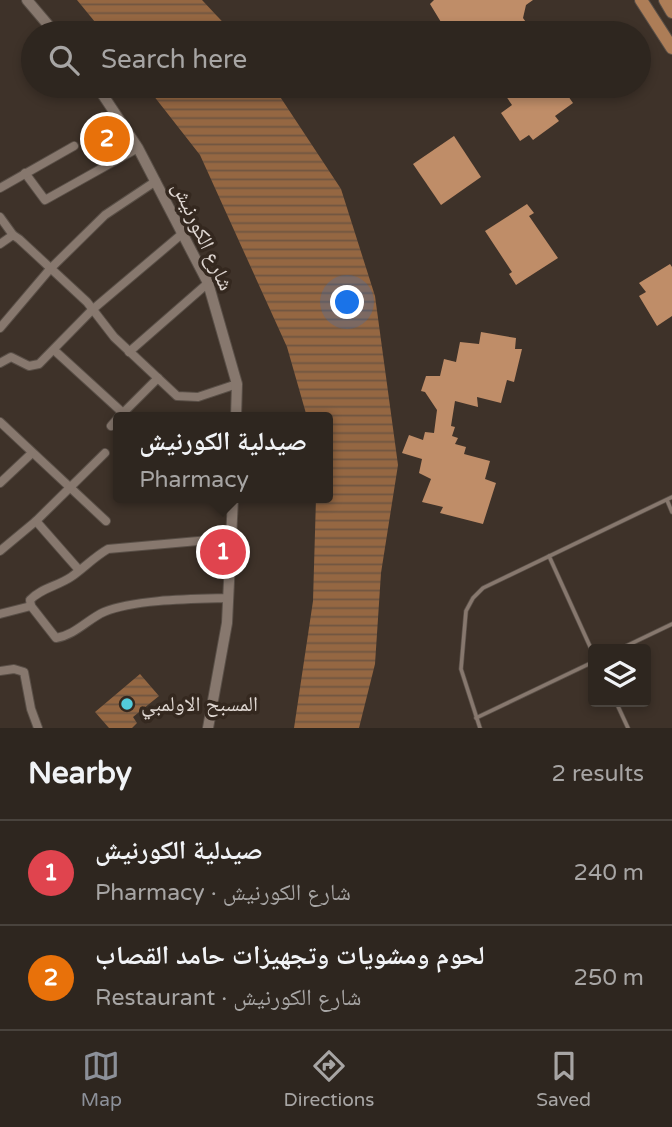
<!DOCTYPE html>
<html lang="en">
<head>
<meta charset="utf-8">
<style>
	body { margin:0; font-family:"Varela Round","Noto Naskh Arabic",sans-serif; background:#362e28; color:#f1f3f6 }
	.controls { position:absolute; right:21px; bottom:21px; display:grid; overflow:hidden; border-radius:7px; box-shadow:0 4px 10px #0003 }
	.controls button { width:63px; height:63px; display:grid; place-items:center; padding:0; border:0; border-bottom:2px solid #49433d; background:#2e261f; color:#f1f3f6; font:35px sans-serif }
	.you { position:absolute; left:348px; top:303px; width:24px; height:24px; margin:-18px; border:5px solid #fff; border-radius:50%; background:#1a73e8; box-shadow:0 0 0 10px #1a73e833 }
	.badge { display:grid; place-items:center; width:46px; height:46px; border-radius:50%; background:#8c9099; color:#fff; font-size:23px; font-weight:700 }
	.pin { position:absolute; translate:-50% -50%; border:4px solid #fff; box-shadow:0 2px 7px #0006 }
	.popup { position:absolute; left:113px; top:412px; width:220px; height:91px; box-sizing:border-box; display:grid; place-content:center; border-radius:7px; background:#2e261f; filter:drop-shadow(0 2px 5px #0005); font-size:23px; white-space:nowrap; color:#a7a5a4 }
	.popup b { font-size:26px; color:#f1f3f6 }
	.popup::after { content:''; position:absolute; left:50%; top:100%; margin-left:-14px; border:14px solid transparent; border-top-color:#2e261f }
	.list { margin:0; padding:0; list-style:none }
	h2 { display:flex; justify-content:space-between; align-items:center; height:91px; margin:0; padding:0 28px; font-size:30px }
	h2 small { font-size:23px; font-weight:400; color:#a7a5a4 }
	.list li { display:grid; grid-template-columns:46px 1fr auto; gap:21px; align-items:center; box-sizing:border-box; height:105px; padding:0 28px; border-top:2px solid #49433d }
	.list b { display:block; font-size:26px; white-space:nowrap }
	.list p { margin:0; font-size:23px; white-space:nowrap; color:#a7a5a4 }
	.list em { font-size:23px; font-style:normal; color:#a7a5a4 }
	.icon { flex:none; width:38px; height:38px; fill:none; stroke:currentColor; stroke-width:2; stroke-linecap:round; stroke-linejoin:round }
	.map { position:relative; flex:none; width:672px; height:728px; overflow:hidden }
	.search { position:absolute; background:#2e261f; box-shadow:0 4px 10px #0003; left:21px; right:21px; top:21px; height:77px; display:flex; align-items:center; gap:18px; box-sizing:border-box; padding:0 24px; border-radius:38px; color:#a7a5a4; font-size:26px }
	.sheet { height:301px; background:#2e261f }
	nav { display:flex; justify-content:space-around; align-items:center; box-sizing:border-box; height:98px; border-top:2px solid #49433d; background:#2e261f; font-size:19px; color:#a7a5a4 }
	nav a { display:grid; justify-items:center; gap:4px }
	nav .on { color:#8c9099 }
	.map>svg:first-child { display:block }
</style>
</head>
<body>
<div class="map">
<svg width="672" height="728" viewBox="0 0 672 728">
	<defs>
		<pattern id="water-rules" width="6" height="5" patternUnits="userSpaceOnUse" patternTransform="scale(1.75)"><rect width="6" height="5" fill="#956742"/><path d="M0 2.5h6" fill="none" stroke="#705641"/></pattern>
	</defs>
	<rect width="100%" height="100%" fill="#3e3229"/>
	<g fill="url(#water-rules)">
		<polygon points="77,0 202,0 233,33 104,33"/>
		<polygon points="146,86 273,86 341,189 375,296 398,465 381,573 375,664 359,728 294,728 313,601 316,498 328,498 328,417 307,417 287,347 200,155"/>
		<polygon points="140,674 159,696 133,717 137,723 132,728 109,728 95,712"/>
	</g>
	<g fill="#bf8d68">
		<polygon points="434,0 533,0 526,5 523,18 534,33 512,33 508,27 498,33 463,33 458,24 447,32 430,4"/>
		<polygon points="499,86 561,86 573,103 555,116 559,121 533,140 529,135 520,141 501,113 512,105"/>
		<polygon points="454,136 481,177 441,205 413,164"/>
		<polygon points="527,204 534,213 529,216 558,258 516,285 509,274 512,272 485,231"/>
		<polygon points="670,264 672,267 672,316 657,326 639,296 646,292 639,283"/>
		<polygon points="481,332 516,338 515,349 522,349 514,382 507,380 501,403 477,397 478,407 455,401 451,426 455,427 452,436 458,438 455,444 466,447 464,454 490,461 485,479 496,483 483,524 440,513 443,507 422,502 431,479 419,473 422,459 402,453 409,435 423,440 425,432 434,433 437,410 425,392 421,391 426,376 440,376 444,359 456,362 460,342 479,344"/>
	</g>
	<g fill="none" stroke-linecap="round" stroke-linejoin="round">
		<g stroke="#594f47" stroke-width="5">
			<g id="lane">
				<polyline points="667,500 672,512"/>
				<polyline points="549,556 593,653"/>
				<polyline points="620,649 672,624"/>
				<polyline points="616,702 628,728"/>
				<polyline points="476,718 593,662"/>
				<polyline points="480,728 461,669 466,611 473,598 483,588 672,497"/>
			</g>
		</g>
		<g stroke="#594f47" stroke-width="10">
			<g id="street">
				<polyline points="25,173 45,200 138,148"/>
				<polyline points="0,188 74,146"/>
				<polyline points="0,217 13,235"/>
				<polyline points="0,244 13,235 19,239 87,302 114,337 177,396 198,397 237,384"/>
				<polyline points="0,328 50,269 105,215 156,181"/>
				<polyline points="54,350 123,413"/>
				<polyline points="129,352 208,283"/>
				<polyline points="0,363 11,357 29,366 39,364 92,310 183,233"/>
				<polyline points="119,417 158,378"/>
				<polyline points="0,422 106,521"/>
				<polyline points="111,426 118,418"/>
				<polyline points="0,483 32,453"/>
				<polyline points="36,521 79,570"/>
				<polyline points="0,551 36,521 105,453"/>
				<path d="M229,598C195,599 135,599 104,612C88,619 75,635 56,638L31,606L30,600C41,588 58,586 71,577C84,568 94,557 108,549L232,538"/>
				<polyline points="0,614 31,606"/>
				<polyline points="0,671 14,669 24,672 31,709 38,728"/>
			</g>
		</g>
		<g stroke="#594f47" stroke-width="12">
			<g id="secondary">
				<polyline points="27,0 55,33"/>
				<polyline points="97,86 138,148 208,283 237,384 236,417"/>
				<polyline points="208,728 227,623 233,498"/>
			</g>
		</g>
		<g stroke="#594f47" stroke-width="14">
			<g id="primary">
				<polyline points="641,0 672,48"/>
				<polyline points="665,0 672,12"/>
			</g>
		</g>
		<use href="#lane" stroke="#87786e" stroke-width="3.5"/>
		<use href="#street" stroke="#87786e" stroke-width="8"/>
		<use href="#secondary" stroke="#87786e" stroke-width="10"/>
		<use href="#primary" stroke="#ad7d57" stroke-width="12"/>
	</g>
	<circle fill="#53cbdb" stroke="#34281f" stroke-width="2.5" cx="127" cy="704" r="7"/>
	<g text-anchor="middle" stroke-width="7" stroke-linejoin="round" paint-order="stroke">
		<g font-size="21" fill="#e0d8d3" stroke="#34281f">
			<text transform="translate(203 236) rotate(65)" y="7">شارع الكورنيش</text>
		</g>
		<g font-size="21" fill="#e0d8d3" stroke="#34281f" text-anchor="start">
			<text x="141" y="711">المسبح الاولمبي</text>
		</g>
	</g>
</svg>
<div class="controls">
<button><svg class="icon" aria-label="layers" viewBox="0 0 24 24"><path d="M12 4l9 5-9 5-9-5zM3 14l9 5 9-5"/></svg></button>
</div>
<div class="you"></div>
<div class="pin badge" style="left:223px;top:552px;background:#e0444e">1</div>
<div class="popup"><b>صيدلية الكورنيش</b>Pharmacy</div>
<div class="pin badge" style="left:107px;top:139px;background:#e8710a">2</div>
<div class="search"><svg class="icon" aria-label="search" viewBox="0 0 24 24"><circle cx="10" cy="10" r="6"/><path d="M15 15l6 6"/></svg>Search here</div>
</div>
<section class="sheet">
<h2>Nearby<small>2 results</small></h2>
<ul class="list">
<li><span class="badge" style="background:#e0444e">1</span><div><b>صيدلية الكورنيش</b><p>Pharmacy · شارع الكورنيش</p></div><em>240 m</em></li>
<li><span class="badge" style="background:#e8710a">2</span><div><b>لحوم ومشويات وتجهيزات حامد القصاب</b><p>Restaurant · شارع الكورنيش</p></div><em>250 m</em></li>
</ul>
</section>
<nav>
<a class="on"><svg class="icon" aria-label="map" viewBox="0 0 24 24"><path d="M3 6l6-2 6 2 6-2v14l-6 2-6-2-6 2zM9 4v14M15 6v14"/></svg>Map</a>
<a><svg class="icon" aria-label="directions" viewBox="0 0 24 24"><path d="M12 3l9 9-9 9-9-9zM9 14v-3h6M13 9l2 2-2 2"/></svg>Directions</a>
<a><svg class="icon" aria-label="saved" viewBox="0 0 24 24"><path d="M7 4h10v16l-5-4-5 4z"/></svg>Saved</a>
</nav>
</body>
</html>
